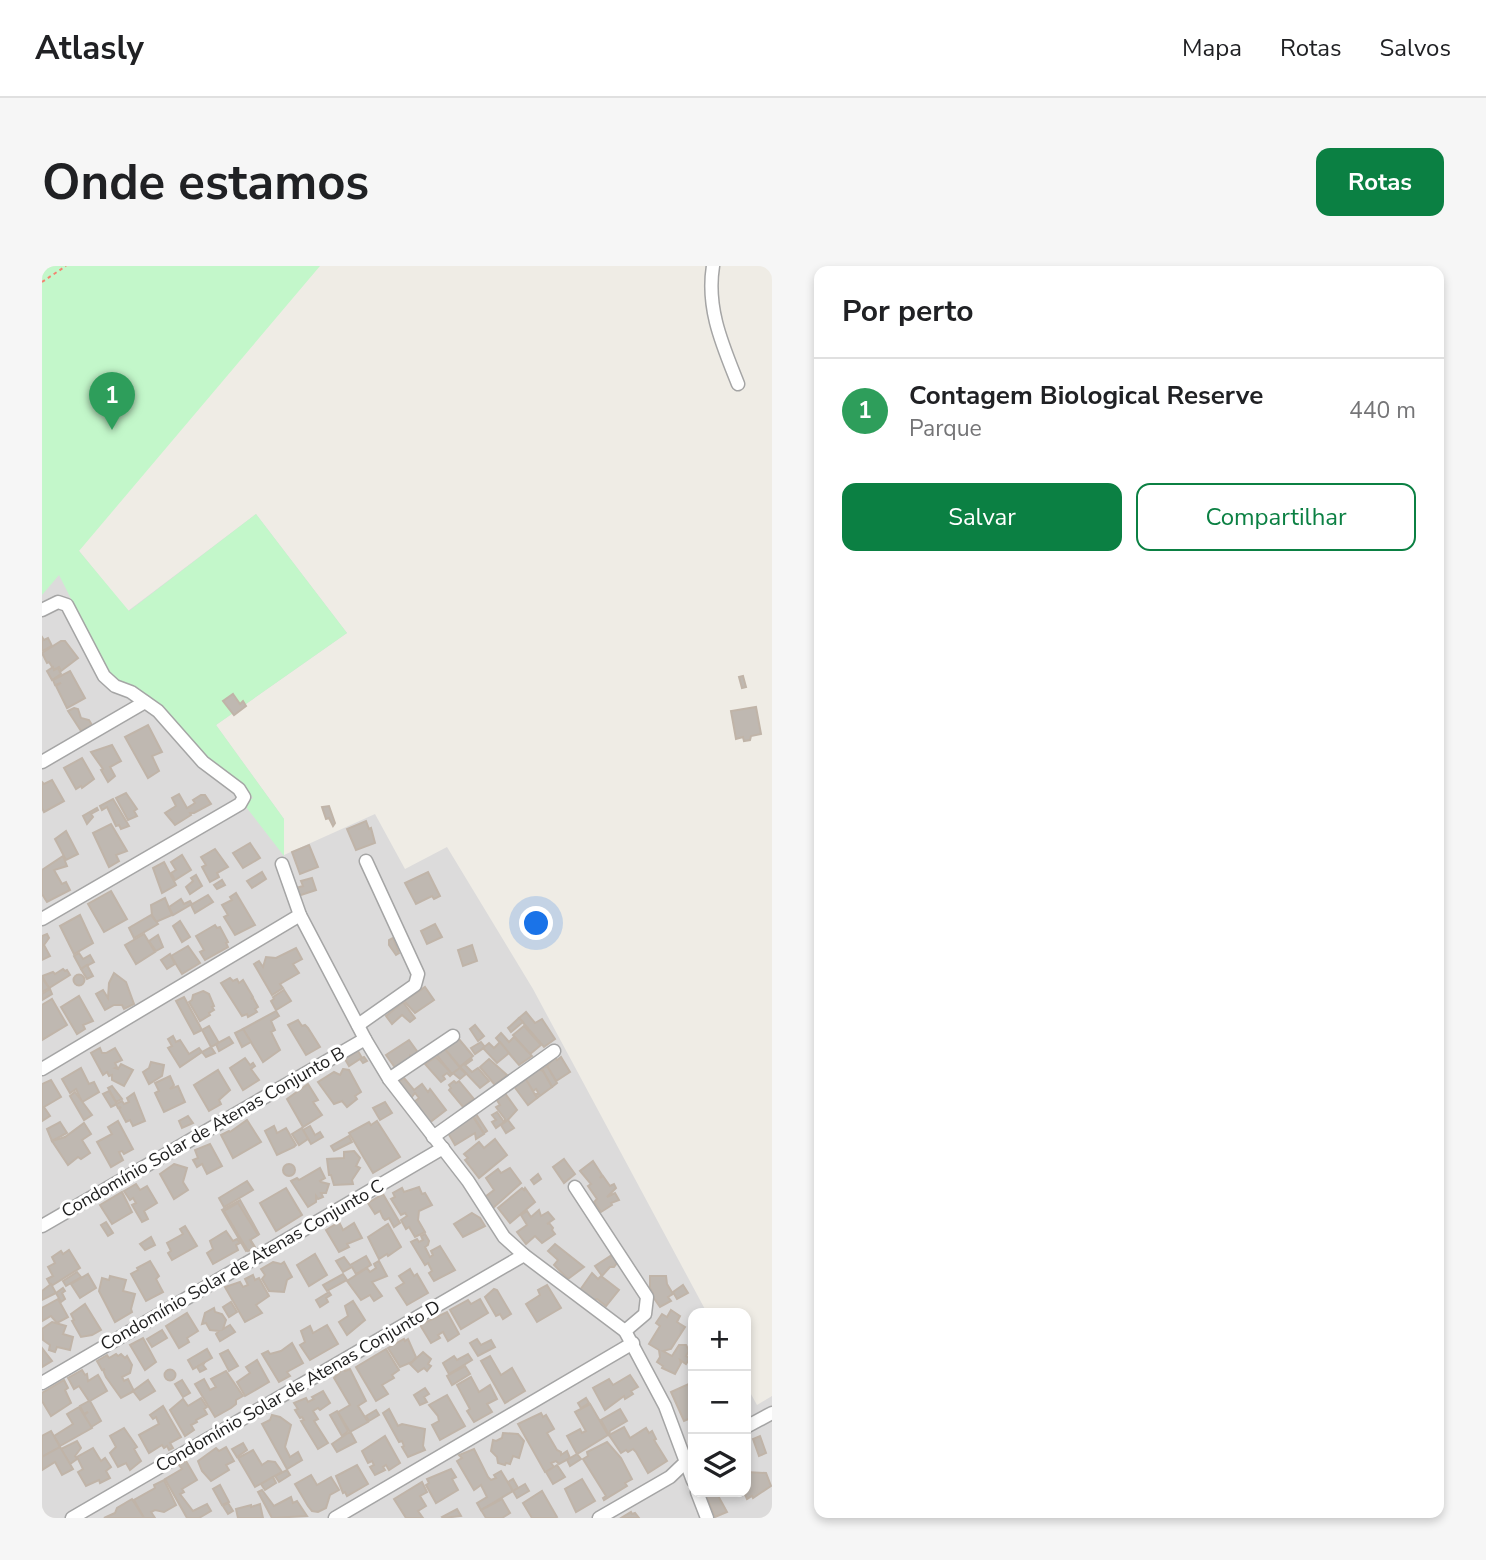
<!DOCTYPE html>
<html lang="pt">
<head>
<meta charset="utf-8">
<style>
	body { margin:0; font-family:"Nunito Sans",sans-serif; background:#f6f6f6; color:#202124 }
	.controls { position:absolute; right:21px; bottom:21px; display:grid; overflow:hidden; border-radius:14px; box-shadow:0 4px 10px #0003 }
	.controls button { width:63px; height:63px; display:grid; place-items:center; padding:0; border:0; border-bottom:2px solid #e0e0e0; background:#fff; color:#202124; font:35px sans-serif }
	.you { position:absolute; left:495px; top:658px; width:24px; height:24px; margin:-18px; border:5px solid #fff; border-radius:50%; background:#1a73e8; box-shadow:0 0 0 10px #1a73e833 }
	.badge { display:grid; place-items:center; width:46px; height:46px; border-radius:50%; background:#0b8043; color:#fff; font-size:23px; font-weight:700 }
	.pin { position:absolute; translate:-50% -58px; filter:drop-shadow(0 2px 4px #0008) }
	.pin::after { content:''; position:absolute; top:37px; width:24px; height:21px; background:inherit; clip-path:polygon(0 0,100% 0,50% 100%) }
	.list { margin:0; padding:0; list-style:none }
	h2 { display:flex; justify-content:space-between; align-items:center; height:91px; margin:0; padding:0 28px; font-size:30px }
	h2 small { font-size:23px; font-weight:400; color:#757577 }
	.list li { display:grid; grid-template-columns:46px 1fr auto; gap:21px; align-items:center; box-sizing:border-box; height:105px; padding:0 28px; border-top:2px solid #e0e0e0 }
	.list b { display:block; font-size:26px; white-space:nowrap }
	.list p { margin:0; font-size:23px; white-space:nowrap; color:#757577 }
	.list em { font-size:23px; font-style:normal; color:#757577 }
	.actions { display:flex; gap:14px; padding:21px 28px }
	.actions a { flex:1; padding:16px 0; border:2px solid #0b8043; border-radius:14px; text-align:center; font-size:24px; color:#0b8043 }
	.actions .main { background:#0b8043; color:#fff }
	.icon { flex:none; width:38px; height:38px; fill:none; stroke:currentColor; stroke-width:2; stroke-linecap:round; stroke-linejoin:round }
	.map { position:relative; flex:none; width:730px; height:1252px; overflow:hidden; border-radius:14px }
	header { display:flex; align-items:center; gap:42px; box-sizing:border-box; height:98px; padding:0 35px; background:#fff; border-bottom:2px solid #e0e0e0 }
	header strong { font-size:33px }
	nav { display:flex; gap:38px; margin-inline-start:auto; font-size:24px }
	.intro { display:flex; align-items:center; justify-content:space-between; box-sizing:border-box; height:168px; padding:0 42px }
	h1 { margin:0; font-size:49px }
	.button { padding:18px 32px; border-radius:14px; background:#0b8043; color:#fff; font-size:24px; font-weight:700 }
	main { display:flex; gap:42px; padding:0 42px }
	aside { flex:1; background:#fff; border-radius:14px; box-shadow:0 4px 10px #0003 }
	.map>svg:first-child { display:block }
</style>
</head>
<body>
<header>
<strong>Atlasly</strong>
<nav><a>Mapa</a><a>Rotas</a><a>Salvos</a></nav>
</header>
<div class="intro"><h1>Onde estamos</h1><a class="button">Rotas</a></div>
<main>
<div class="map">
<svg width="730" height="1252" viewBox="0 0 730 1252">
	<rect width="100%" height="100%" fill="#efece5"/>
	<polygon fill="#dcdbdb" points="214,248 305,367 174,459 242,553 242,589 333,548 363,603 405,581 491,723 665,1047 651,1047 651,1226 704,1226 704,1119 715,1139 730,1130 730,1252 0,1252 0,268 16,259 86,345"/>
	<polygon fill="#c3f7ca" points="0,0 278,0 37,285 87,345 214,248 305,367 174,459 242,553 242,590 201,537 211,532 195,513 167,494 109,431 76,416 66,406 17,309 0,329"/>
	<g fill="#bfb8b1" stroke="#c0b4a8" stroke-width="2">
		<polygon points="0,371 2,374 6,372 10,380 0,385"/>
		<polygon points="19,375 23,375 36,392 19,405 17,401 12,404 7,396 5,397 0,387"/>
		<polygon points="11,401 12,404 16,402 19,408 10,414 5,405"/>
		<polygon points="28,405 43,432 25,442 14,420 19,417 13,419 11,414"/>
		<polygon points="701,410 704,421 700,422 697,411"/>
		<polygon points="191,428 198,438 201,435 204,440 192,449 181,435"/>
		<polygon points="714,441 719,468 709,470 708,474 702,475 701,471 694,473 689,445"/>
		<polygon points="32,442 36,443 39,452 47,454 50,459 39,465 26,445"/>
		<polygon points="106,459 120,486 110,490 117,505 106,512 83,471"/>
		<polygon points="70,479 79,495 68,501 73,510 66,516 59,504 61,503 49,486"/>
		<polygon points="40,492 52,513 40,522 39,520 34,523 22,502"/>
		<polygon points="10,514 22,535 2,546 0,542 0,516 2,518"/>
		<polygon points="84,527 95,543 92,545 95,550 86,554 74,532"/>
		<polygon points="137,528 145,542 153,537 151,534 159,529 163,529 169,538 152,547 148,547 149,549 133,559 123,547 134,540 130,532"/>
		<polygon points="71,533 87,560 79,563 77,559 74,560 65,541 60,544 58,540"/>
		<polygon points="287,540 293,557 291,560 287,552 284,553 280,541"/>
		<polygon points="55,542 56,544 49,548 51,551 45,558 41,550"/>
		<polygon points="324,555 327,563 329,562 333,577 314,584 305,563"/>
		<polygon points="69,558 85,585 74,589 77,595 67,601 51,567"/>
		<polygon points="24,565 36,588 24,594 13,573"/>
		<polygon points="208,577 218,592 201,602 191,587"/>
		<polygon points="267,579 276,601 258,608 250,586"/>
		<polygon points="173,583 186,601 175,607 177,611 168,616 160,601 164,599 159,591"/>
		<polygon points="140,589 149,604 133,614 129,607 134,604 129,596"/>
		<polygon points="21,590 25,600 12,604 20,618 24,616 28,624 5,636 0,628 0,604"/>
		<polygon points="122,596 134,619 120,627 111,602"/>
		<polygon points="220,606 224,613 210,622 205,615"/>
		<polygon points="386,606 398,630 392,633 390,630 374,638 363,617"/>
		<polygon points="154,609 160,620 148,628 144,621 151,615 149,612"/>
		<polygon points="270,612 274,624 256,630 254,622 261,620 259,615"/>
		<polygon points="180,614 183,619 175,623 172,619"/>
		<polygon points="69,625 85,653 62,666 46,638"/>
		<polygon points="194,627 213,659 193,669 182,651 186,649 180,639 190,634 188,631"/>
		<polygon points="166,629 171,636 153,647 149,639"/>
		<polygon points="123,632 130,649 114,656 110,649 109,639"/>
		<polygon points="139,633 142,638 148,635 150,638 131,649 127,641"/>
		<polygon points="38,649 51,677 32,688 18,660"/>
		<polygon points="109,649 116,658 92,672 87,662"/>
		<polygon points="138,655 148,671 140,676 131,660"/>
		<polygon points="393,658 400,671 385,678 379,665"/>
		<polygon points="173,659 175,662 178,661 186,676 184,677 186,681 163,694 158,686 162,684 154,670"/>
		<polygon points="5,668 7,672 2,679 8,690 0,694 0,670"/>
		<polygon points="102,668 113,686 94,698 83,679"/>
		<polygon points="116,669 121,681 114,685 107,675"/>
		<polygon points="351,672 357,687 354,689 347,679 347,674"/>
		<polygon points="430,679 435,695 421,700 416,684"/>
		<polygon points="146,680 158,697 140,708 129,690"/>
		<polygon points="254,682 260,693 251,698 257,707 238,718 241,722 230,729 212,698 217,695 221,701 224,691 234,692"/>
		<polygon points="37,687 41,693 48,689 52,696 39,703 32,690"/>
		<polygon points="128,688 133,698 125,703 119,694"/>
		<polygon points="45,699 51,710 45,713 39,703"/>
		<polygon points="21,703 23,705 25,704 28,709 7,722 0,710 11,706 13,708"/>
		<polygon points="72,707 84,716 92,738 82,743 80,739 72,739 63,744 54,728 61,724 66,732 67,717"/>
		<circle cx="37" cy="714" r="5.5"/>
		<polygon points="0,712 7,722 0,726"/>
		<polygon points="188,712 191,715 195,713 197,717 201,714 211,731 209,733 211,732 216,741 213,743 215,746 206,751 205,748 200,750 179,717"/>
		<polygon points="383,721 392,734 373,747 362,735"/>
		<polygon points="8,723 10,728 0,734 0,728"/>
		<polygon points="242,724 249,735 234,744 229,735 232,733 231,731"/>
		<polygon points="161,725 167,728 172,740 170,741 172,744 167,747 168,749 158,755 147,736 150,734 151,729"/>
		<polygon points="37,730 51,755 41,759 43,763 35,768 19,741"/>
		<polygon points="142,731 160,764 152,768 134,735"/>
		<polygon points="10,733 25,759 0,774 0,739"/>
		<polygon points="361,736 373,752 368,756 360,749 350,758 344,750"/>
		<polygon points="234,745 237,750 229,755 233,764 229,766 238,784 221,796 201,763"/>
		<polygon points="484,746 493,757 500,753 513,773 502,781 477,752"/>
		<polygon points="477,752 481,756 469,766 466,762"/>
		<polygon points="256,754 260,760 263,759 266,762 278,781 264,789 246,759"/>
		<polygon points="433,759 442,770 436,775 428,763"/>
		<polygon points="167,760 177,777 169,781 160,764"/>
		<polygon points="482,760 499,779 488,788 471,769"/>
		<polygon points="201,763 209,776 200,781 193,767"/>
		<polygon points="459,767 467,776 472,771 490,790 477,799 454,772"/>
		<polygon points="131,770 134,776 138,774 147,788 157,782 160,786 138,801 126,782 130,780 126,773"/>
		<polygon points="187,771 191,777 177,785 174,778"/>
		<polygon points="416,772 431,790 418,801 402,782"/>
		<polygon points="367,774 377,788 370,792 368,790 368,794 354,803 344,789"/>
		<polygon points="439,776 443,781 433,788 429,782"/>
		<polygon points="458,776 467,787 455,797 441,782 447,777 452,782"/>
		<polygon points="169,781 173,787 164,791 160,786"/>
		<polygon points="58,782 60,787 64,787 73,782 80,794 73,797 75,801 73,802 76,803 79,798 91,804 82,820 70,814 70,809 67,810 65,806 61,809 49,787"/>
		<polygon points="402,782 418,802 410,808 394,788"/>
		<polygon points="316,785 320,792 322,791 325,795 321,797 318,793 307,800 303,793"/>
		<polygon points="394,791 410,808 408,810 405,807 401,810 403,813 399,816 383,798"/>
		<polygon points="513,791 515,794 519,791 528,806 514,815 505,800"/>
		<polygon points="203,792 208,799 211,797 213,800 209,803 217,814 201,824 188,802"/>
		<polygon points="429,792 430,794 423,799 430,806 436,802 447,815 438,822 418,801"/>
		<polygon points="447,793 465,809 453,819 438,801"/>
		<polygon points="109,796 122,799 120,810 107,818 101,806 107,802"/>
		<polygon points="505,800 515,817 510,821 500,803"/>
		<polygon points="39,802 47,818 52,816 57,826 40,836 34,823 28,827 20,813"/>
		<polygon points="418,802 424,808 418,813 411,807"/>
		<polygon points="301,803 307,804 319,826 313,830 315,833 305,841 300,835 292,838 276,816 292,806 298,809"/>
		<polygon points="497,803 501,805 510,821 495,832 493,828 497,828 494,823 491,825 483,813"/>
		<polygon points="176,804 188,824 177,834 179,838 167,845 152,819"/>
		<polygon points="128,810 132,819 128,823 136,820 143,836 122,846 113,827 117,825 113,817"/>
		<polygon points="482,810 495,832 486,839 471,819"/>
		<polygon points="362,812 372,824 380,818 386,826 388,823 404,844 387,857 371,837 377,832 373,827 369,832 353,818"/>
		<polygon points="9,814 19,831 2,841 8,850 0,855 0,818"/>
		<polygon points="412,815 414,817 417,815 432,833 421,841 407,824 409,822 407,819"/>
		<polygon points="266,818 276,834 271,836 280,849 261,861 245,833"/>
		<polygon points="70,820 80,833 74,836 66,822"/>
		<polygon points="67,825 75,838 69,841 61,828"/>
		<polygon points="33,826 50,849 42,854 28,830"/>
		<polygon points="462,826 475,844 463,857 463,853 454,841 458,839 453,831"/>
		<polygon points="92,827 103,855 91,860 88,854 84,856 77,843 79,841 76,842 74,838 80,835 82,838 87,836 85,832"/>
		<polygon points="343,836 350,847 338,854 331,842"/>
		<polygon points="455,846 462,856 454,862 450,856 454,854 450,849"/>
		<polygon points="434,848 445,865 442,867 431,850"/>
		<polygon points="430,849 442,868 434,873 433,867 413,879 405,865"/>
		<polygon points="146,850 151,857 140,862 137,855"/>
		<polygon points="205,854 219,876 191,892 179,869 187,865 188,866"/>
		<polygon points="466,854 472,862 464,867 459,859"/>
		<polygon points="76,855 91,883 82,888 80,885 77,886 81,894 69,901 55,876 70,868 66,861"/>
		<polygon points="335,855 358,891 331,907 307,867 327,856 329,859"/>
		<polygon points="18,856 25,867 10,875 5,863"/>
		<polygon points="42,857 49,868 40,874 48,887 39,893 36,891 26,899 10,875 23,871"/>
		<polygon points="232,860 235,867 244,862 254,879 252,881 235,889 223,865"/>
		<polygon points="268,860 273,869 278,866 281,871 269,878 261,864"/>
		<polygon points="260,862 266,873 257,879 250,868"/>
		<polygon points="307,870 310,876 292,885 289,880"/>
		<polygon points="453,873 465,889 437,912 423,894 426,892 422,888 437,876 442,882"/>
		<polygon points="168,878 180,900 165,908 160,898 155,901 151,894 156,892 153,884"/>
		<polygon points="312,885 318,892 314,900 318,902 310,914 311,918 292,919 289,909 287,909 285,893 302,892 302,886"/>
		<polygon points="522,893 533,908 522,917 511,901"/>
		<polygon points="551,895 560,909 558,912 561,910 568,920 572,918 574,922 565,931 573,927 577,934 569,937 570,939 559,946 552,936 555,933 546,920 549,918 538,905"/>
		<polygon points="132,898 145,902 141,916 146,924 132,933 118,908"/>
		<circle cx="247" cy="904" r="6"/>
		<polygon points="278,902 283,912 278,915 279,916 287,918 284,927 279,927 281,931 276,933 274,930 274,936 266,941 249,915 255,912 257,914"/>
		<polygon points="468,902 479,917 451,942 443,931 452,924 444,912 456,903 459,907"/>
		<polygon points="496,908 499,913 492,918 489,914"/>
		<polygon points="205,915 211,924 182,941 177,932"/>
		<polygon points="94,918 98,924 105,920 115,937 102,945 106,953 100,956 90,939 94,937 91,932 88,934 82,925"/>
		<polygon points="377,921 380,928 383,927 390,939 377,945 376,954 383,966 373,971 367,961 364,963 359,954 365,950 363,947 359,949 349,933 353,931 351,927 360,922 362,926"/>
		<polygon points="244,922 260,949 234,965 218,937"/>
		<polygon points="480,922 482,924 483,922 493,936 468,957 456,942"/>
		<polygon points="80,926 90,946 70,958 58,939"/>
		<polygon points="341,928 358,957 352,961 347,952 343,954 341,952 338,945 333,948 326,937"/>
		<polygon points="198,934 217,968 208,973 213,981 204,985 180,944"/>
		<polygon points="196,937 216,969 208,974 213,982 206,985 182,945"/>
		<polygon points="497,944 499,950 506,946 512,953 505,958 507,957 511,962 510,964 513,968 500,977 493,970 484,978 475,966 485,959 479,949 485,945 489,951"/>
		<polygon points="430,947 438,952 443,960 421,971 412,958"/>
		<polygon points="64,956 71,967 66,970 59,959"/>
		<polygon points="297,956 301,964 312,957 320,972 305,978 307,981 297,986 284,964"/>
		<polygon points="346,958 359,981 346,990 345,988 337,993 326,971"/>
		<polygon points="143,960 155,980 130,994 126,987 129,985 125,977 141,968 138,963"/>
		<polygon points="184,965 191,975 195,973 198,977 194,979 196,984 171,998 165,987 171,983 168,975"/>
		<polygon points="383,968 387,975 386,979 383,981 388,991 391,989 389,985 398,980 413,1004 392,1015 387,1007 390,1005 386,997 383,999 369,976 375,973 377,976 381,974 379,970"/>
		<polygon points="109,971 113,979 103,984 98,978"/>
		<polygon points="513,978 542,1001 526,1013 512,999 516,994 506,985"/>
		<polygon points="27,984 38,1002 9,1020 5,1013 11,1010 6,1001 13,997 10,991 19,985 21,988"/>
		<polygon points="273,988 285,1009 267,1020 255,999"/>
		<polygon points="570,989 575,997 572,1001 568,1001 560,1010 553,1000"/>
		<polygon points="324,990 329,999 314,1008 310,1001 301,1006 294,995 302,991 308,999"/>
		<polygon points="108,995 117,1010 114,1013 121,1026 104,1035 89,1008 96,1004 95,1002"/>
		<polygon points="337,995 345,1010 330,1016 340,1030 332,1035 328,1029 319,1034 305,1015 325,1002 328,1006 334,1002 332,998"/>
		<polygon points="231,996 239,998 242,996 250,1011 245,1014 242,1026 227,1025 220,1013 223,1009 219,1003"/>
		<polygon points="368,1003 372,1010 375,1008 386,1027 365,1039 354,1022 362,1017 357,1010"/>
		<polygon points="35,1006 39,1011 24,1020 21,1015"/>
		<polygon points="550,1007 556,1013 559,1010 577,1024 564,1040 555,1033 550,1034 538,1024"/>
		<polygon points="46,1008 54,1022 38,1032 29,1018"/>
		<polygon points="301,1008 305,1014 285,1025 281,1019"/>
		<polygon points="211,1009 213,1014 217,1012 227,1030 214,1039 220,1047 203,1056 183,1021 198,1016 201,1021 206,1019 203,1013"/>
		<polygon points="68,1010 84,1014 81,1025 93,1028 89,1043 90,1046 73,1056 57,1025 60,1012 67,1014"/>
		<polygon points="608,1010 624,1010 625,1018 631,1028 626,1031 629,1035 618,1041 609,1028 611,1027 608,1022"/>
		<polygon points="9,1018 14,1027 0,1034 0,1025"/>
		<polygon points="505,1019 519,1042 495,1056 484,1038 498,1029 496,1024"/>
		<polygon points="641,1019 646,1027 635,1033 631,1026"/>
		<polygon points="21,1022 23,1025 20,1027 23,1033 19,1036 14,1027"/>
		<polygon points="452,1023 455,1024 469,1048 461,1053 458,1048 454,1050 443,1031"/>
		<polygon points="287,1026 289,1029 284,1032 286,1036 278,1041 274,1034"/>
		<polygon points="16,1033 26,1051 15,1057 9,1050 0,1055 0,1042"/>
		<polygon points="438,1033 446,1047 419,1063 408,1044 426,1034 429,1038"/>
		<polygon points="311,1035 323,1054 305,1069 297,1056 306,1050 303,1040"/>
		<polygon points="189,1036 195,1046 187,1051 181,1041"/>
		<polygon points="43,1038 59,1064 50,1069 39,1071 30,1055 32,1054 29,1048"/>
		<polygon points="172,1042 173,1046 180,1048 184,1054 181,1063 188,1059 193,1066 178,1075 174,1068 177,1065 168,1064 164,1057 160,1058 163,1047"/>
		<polygon points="629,1044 638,1050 635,1056 643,1061 629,1083 621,1085 630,1090 637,1079 644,1079 647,1085 644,1090 648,1092 644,1098 638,1094 639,1097 633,1108 620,1102 621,1100 615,1096 618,1091 617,1084 607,1078 618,1060 614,1057 620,1048 625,1051"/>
		<polygon points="405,1046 417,1068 406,1075 401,1066 396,1069 398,1072 389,1077 378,1059"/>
		<polygon points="145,1047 156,1065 145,1072 147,1076 137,1082 124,1060"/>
		<polygon points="10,1056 24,1060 21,1068 31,1071 28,1084 15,1081 13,1086 7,1084 8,1079 1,1074 0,1063"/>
		<polygon points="285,1059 296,1078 268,1094 258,1079 263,1076 259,1065 268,1060 271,1067"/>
		<polygon points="120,1064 125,1072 110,1081 105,1073"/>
		<polygon points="101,1072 114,1096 103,1104 88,1079"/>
		<polygon points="362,1073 363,1075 366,1073 374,1091 370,1096 358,1101 346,1082"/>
		<polygon points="435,1073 439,1079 449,1074 453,1081 436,1090 428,1077"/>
		<polygon points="250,1077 261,1097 245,1106 248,1110 237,1116 220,1088 226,1085 228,1088 239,1085"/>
		<polygon points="0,1082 10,1095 0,1101"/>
		<polygon points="165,1083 170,1092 151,1103 146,1094"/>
		<polygon points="344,1083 357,1104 350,1109 352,1112 340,1119 346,1128 334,1135 314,1101"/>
		<polygon points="186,1084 196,1100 187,1105 178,1088"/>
		<polygon points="381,1086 389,1093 386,1098 389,1100 385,1105 382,1102 376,1106 368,1098"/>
		<polygon points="74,1088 76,1090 79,1088 83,1092 85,1090 90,1099 88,1107 80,1111 82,1115 86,1113 92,1125 79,1132 64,1111 61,1104 63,1103 60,1104 55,1095 65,1089 67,1092"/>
		<polygon points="426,1088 430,1094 407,1108 401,1097 412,1090 415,1094"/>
		<polygon points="448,1090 459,1109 470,1102 483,1125 463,1137 439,1095"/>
		<polygon points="215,1094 227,1116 203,1130 195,1116 208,1107 204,1101"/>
		<polygon points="163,1096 161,1099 164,1103 158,1106 155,1101"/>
		<polygon points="423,1100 428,1108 410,1119 405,1110"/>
		<polygon points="301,1103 303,1105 308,1103 324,1135 316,1140 326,1156 308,1166 296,1146 308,1139 292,1112"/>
		<circle cx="128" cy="1109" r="5.5"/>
		<polygon points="40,1104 43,1109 45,1108 46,1115 56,1109 65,1125 48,1135 59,1155 49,1161 42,1149 46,1146 42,1148 38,1140 47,1135 37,1120 32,1123 26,1112"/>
		<polygon points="184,1105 201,1130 194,1134 194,1138 189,1142 173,1151 153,1118 162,1113 168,1124 174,1121 169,1113"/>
		<polygon points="588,1109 596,1121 589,1125 591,1128 583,1133 582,1130 563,1144 551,1122 567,1113 571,1119"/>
		<polygon points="429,1111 437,1126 448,1119 455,1133 445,1138 450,1146 432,1156 425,1145 428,1143 415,1119"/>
		<polygon points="22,1114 26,1122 23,1124 29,1137 9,1150 0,1135 0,1127"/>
		<polygon points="106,1114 113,1125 98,1134 91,1125"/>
		<polygon points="140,1114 148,1127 141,1131 133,1118"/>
		<polygon points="651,1116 651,1151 642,1155 629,1126"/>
		<polygon points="383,1122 387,1128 382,1131 385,1136 378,1139 372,1129"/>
		<polygon points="281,1125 288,1137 278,1144 276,1142 271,1145 276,1153 272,1155 286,1177 276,1183 259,1155 262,1154 260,1151 258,1152 253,1144 256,1143 252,1137 264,1132 266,1136 272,1133 270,1131"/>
		<polygon points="405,1129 423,1160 398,1174 390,1159 397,1155 396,1150 387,1139"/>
		<polygon points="159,1132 165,1141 162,1143 165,1148 154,1154 155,1156 149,1159 152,1164 143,1170 128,1144 141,1133 146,1140"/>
		<polygon points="544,1132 547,1137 539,1142 536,1137"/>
		<polygon points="548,1138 566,1169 535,1188 525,1170 538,1163 540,1167 544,1165 533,1146"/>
		<polygon points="121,1140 139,1171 128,1177 131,1182 127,1184 125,1180 122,1182 120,1179 107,1187 97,1169 117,1158 114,1151 111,1153 108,1149"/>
		<polygon points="37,1141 50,1162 18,1180 12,1170 31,1158 25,1148"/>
		<polygon points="347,1143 356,1160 360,1158 383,1163 381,1180 383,1184 366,1191 360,1181 362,1180 360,1175 357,1176 341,1147"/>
		<polygon points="578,1143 585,1155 568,1165 567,1169 559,1154"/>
		<polygon points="334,1144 337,1149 327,1155 324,1150"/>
		<polygon points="295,1145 306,1165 300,1170 288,1149"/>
		<polygon points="499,1147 501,1151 504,1149 512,1163 505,1167 515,1184 519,1186 519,1189 525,1185 528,1192 517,1198 514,1195 509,1197 512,1201 503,1206 476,1158"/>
		<polygon points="230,1149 238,1151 249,1159 243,1181 248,1191 256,1186 260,1194 245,1203 220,1158 228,1154"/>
		<polygon points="582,1161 588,1172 604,1162 607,1167 610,1165 614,1173 612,1174 625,1195 606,1207 594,1186 591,1183 586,1186 584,1184 579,1187 567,1169"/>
		<polygon points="82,1162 95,1181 92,1183 99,1195 88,1204 84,1197 76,1201 68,1187 74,1181 68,1170"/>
		<polygon points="9,1165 18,1181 0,1191 0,1170"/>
		<polygon points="306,1167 309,1167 314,1176 295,1186 290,1178"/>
		<polygon points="461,1167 476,1168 482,1175 477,1192 471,1190 468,1198 464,1197 463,1199 456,1197 455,1191 449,1185 451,1174 454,1175 460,1172"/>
		<polygon points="343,1170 358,1197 347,1204 344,1199 341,1201 343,1204 333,1209 328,1201 332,1199 330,1195 326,1197 320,1185"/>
		<polygon points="718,1170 724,1187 717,1190 711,1173"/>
		<polygon points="35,1175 39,1182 33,1190 35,1193 28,1198 19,1183"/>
		<polygon points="565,1176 579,1192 590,1213 583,1217 585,1220 562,1234 561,1232 564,1230 541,1193 546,1190 545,1186"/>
		<polygon points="201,1177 205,1184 195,1191 190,1183"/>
		<polygon points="18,1181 31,1203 20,1209 13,1196 0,1204 0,1191"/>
		<polygon points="184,1181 192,1195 184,1199 187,1204 169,1215 160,1205 156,1195 174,1182 177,1185"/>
		<polygon points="51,1182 59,1195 63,1192 69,1201 64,1205 68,1212 58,1217 57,1214 44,1220 36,1206 41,1203 35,1191"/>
		<polygon points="432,1183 446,1211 449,1214 454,1212 452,1209 459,1205 471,1225 439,1244 435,1237 445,1231 439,1219 432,1224 415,1195 420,1192 417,1189"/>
		<polygon points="211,1184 220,1199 226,1195 233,1196 240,1206 213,1221 196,1192"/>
		<polygon points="535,1188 539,1193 528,1200 525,1194"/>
		<polygon points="144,1195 155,1214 140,1223 142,1226 138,1228 151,1245 165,1238 169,1245 157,1252 145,1252 123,1213 140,1203 137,1199"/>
		<polygon points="315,1199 326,1218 305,1230 303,1226 301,1227 294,1210"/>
		<polygon points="515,1199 523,1211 511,1218 504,1206"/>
		<polygon points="409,1203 414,1211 410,1213 416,1224 394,1237 384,1219 387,1217 385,1213"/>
		<polygon points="245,1204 248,1209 237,1216 233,1210"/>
		<polygon points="704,1206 724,1207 729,1220 711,1232 710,1230 705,1233 702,1226 704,1226"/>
		<polygon points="269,1209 275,1219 289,1211 297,1224 288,1229 284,1242 276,1246 270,1245 266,1240 253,1218"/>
		<polygon points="231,1211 234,1217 223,1224 219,1218"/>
		<polygon points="471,1213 476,1222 471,1225 466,1216"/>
		<polygon points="540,1213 553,1235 534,1246 523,1223"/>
		<polygon points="122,1214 134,1239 122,1246 113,1244 109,1246 113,1252 102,1252 92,1234 113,1222 112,1219"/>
		<polygon points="380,1216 385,1226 378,1230 384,1240 376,1245 381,1252 364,1252 352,1233"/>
		<polygon points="483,1218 487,1225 475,1232 471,1225"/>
		<polygon points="178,1219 187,1236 180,1239 171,1223"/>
		<polygon points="220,1224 232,1240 249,1231 251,1237 255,1235 265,1250 230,1252 216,1226"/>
		<polygon points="500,1225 515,1251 513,1252 490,1252 481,1237"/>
		<polygon points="674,1226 685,1246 673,1251 664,1230"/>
		<polygon points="90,1233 102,1252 62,1252 73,1247 75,1242"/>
		<polygon points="460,1233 468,1247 460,1252 444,1252 439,1244"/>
		<polygon points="186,1237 191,1245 186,1248 181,1240"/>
		<polygon points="209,1239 209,1241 218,1238 221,1252 196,1252 194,1243"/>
		<polygon points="415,1243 419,1250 401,1252 400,1251"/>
		<polygon points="589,1246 590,1248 593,1247 597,1252 579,1252"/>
	</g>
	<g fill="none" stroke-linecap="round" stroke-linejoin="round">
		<g stroke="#a5a5a5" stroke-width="15">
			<g id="minor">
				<path d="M671,0C664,43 681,80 696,118"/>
				<polyline points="0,344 16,336 25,339 62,410 73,420 89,426 116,445 161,496 197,523 202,531 198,538 0,653"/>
				<polyline points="0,496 103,436"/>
				<polyline points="240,598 258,649 323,773 347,813 426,915 462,971 482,989 583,1065 623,1140 651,1215"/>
				<polyline points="316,759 373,719 376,708 324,595"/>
				<polyline points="0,803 258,649"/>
				<polyline points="347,813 411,770"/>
				<polyline points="391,871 512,785"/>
				<polyline points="533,921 605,1031 603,1048 583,1065"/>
				<polyline points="0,960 323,773"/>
				<polyline points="0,1117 401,882"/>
				<polyline points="704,1161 730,1147"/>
				<polyline points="655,1226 665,1252"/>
				<polyline points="30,1252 482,989"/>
				<polyline points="293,1252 591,1077"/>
				<polyline points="557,1252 628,1211 651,1189"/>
			</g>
		</g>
		<polyline stroke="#f38571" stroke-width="2" stroke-dasharray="3.5 3.5" stroke-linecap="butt" points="0,16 24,0"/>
		<use href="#minor" stroke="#fff" stroke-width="12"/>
	</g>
	<g text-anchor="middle" stroke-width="6" stroke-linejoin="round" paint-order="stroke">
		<g font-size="18" fill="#1e1e1e" stroke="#fff">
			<text transform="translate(161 866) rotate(-30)" y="6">Condomínio Solar de Atenas Conjunto B</text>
			<text transform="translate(200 999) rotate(-30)" y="6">Condomínio Solar de Atenas Conjunto C</text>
			<text transform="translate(256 1120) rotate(-30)" y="6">Condomínio Solar de Atenas Conjunto D</text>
		</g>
	</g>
</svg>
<div class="controls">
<button>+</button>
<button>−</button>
<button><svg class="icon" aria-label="layers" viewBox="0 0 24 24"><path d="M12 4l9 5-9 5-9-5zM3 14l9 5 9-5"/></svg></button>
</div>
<div class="you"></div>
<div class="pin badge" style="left:70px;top:164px;background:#2e9e5b">1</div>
</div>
<aside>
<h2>Por perto<small></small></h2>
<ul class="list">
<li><span class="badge" style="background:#2e9e5b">1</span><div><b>Contagem Biological Reserve</b><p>Parque</p></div><em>440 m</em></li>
</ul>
<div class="actions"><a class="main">Salvar</a><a>Compartilhar</a></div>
</aside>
</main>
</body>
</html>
